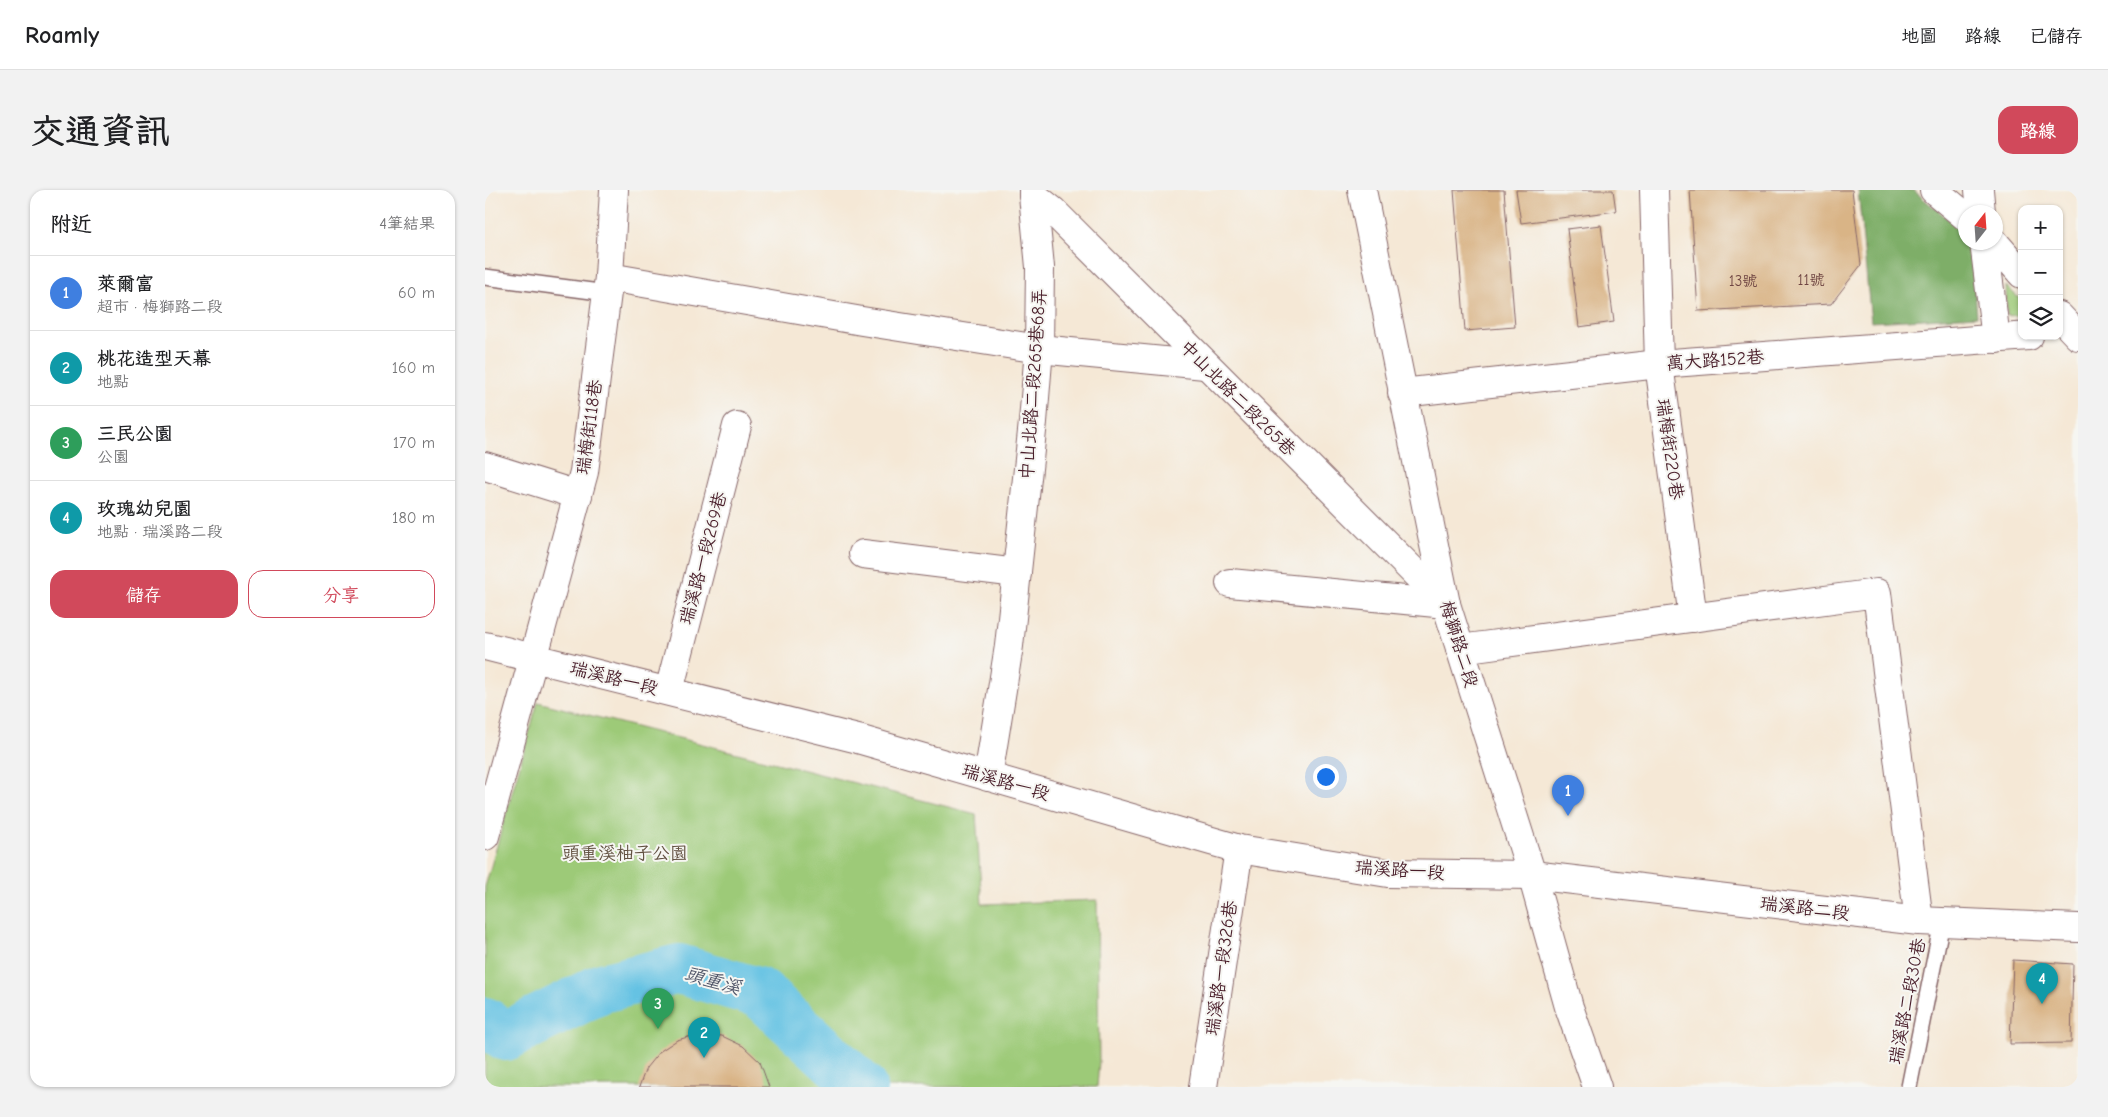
<!DOCTYPE html>
<html lang="zh-TW">
<head>
<meta charset="utf-8">
<style>
	body { margin:0; font-family:"Comic Neue","LXGW WenKai TC",sans-serif; background:#f2f2f2; color:#202124 }
	.controls { position:absolute; right:15px; top:15px; display:grid; overflow:hidden; border-radius:10px; box-shadow:0 1px 4px #0004 }
	.controls button { width:45px; height:45px; display:grid; place-items:center; padding:0; border:0; border-bottom:1px solid #e0e0e0; background:#fff; color:#202124; font:25px sans-serif }
	.compass { position:absolute; left:1473px; top:15px; width:45px; height:45px; border-radius:50%; background:#fff; box-shadow:0 1px 4px #0004; rotate:17deg }
	.you { position:absolute; left:840px; top:586px; width:18px; height:18px; margin:-12px; border:4px solid #fff; border-radius:50%; background:#1a73e8; box-shadow:0 0 0 8px #1a73e833 }
	.badge { display:grid; place-items:center; width:32px; height:32px; border-radius:50%; background:#d1495b; color:#fff; font-size:16px; font-weight:700 }
	.pin { position:absolute; translate:-50% -41px; filter:drop-shadow(0 1px 2px #0008) }
	.pin::after { content:''; position:absolute; top:26px; width:18px; height:15px; background:inherit; clip-path:polygon(0 0,100% 0,50% 100%) }
	.list { margin:0; padding:0; list-style:none }
	h2 { display:flex; justify-content:space-between; align-items:center; height:65px; margin:0; padding:0 20px; font-size:21px }
	h2 small { font-size:16px; font-weight:400; color:#757577 }
	.list li { display:grid; grid-template-columns:32px 1fr auto; gap:15px; align-items:center; box-sizing:border-box; height:75px; padding:0 20px; border-top:1px solid #e0e0e0 }
	.list b { display:block; font-size:19px; white-space:nowrap }
	.list p { margin:0; font-size:16px; white-space:nowrap; color:#757577 }
	.list em { font-size:16px; font-style:normal; color:#757577 }
	.actions { display:flex; gap:10px; padding:15px 20px }
	.actions a { flex:1; padding:11px 0; border:1px solid #d1495b; border-radius:15px; text-align:center; font-size:18px; color:#d1495b }
	.actions .main { background:#d1495b; color:#fff }
	.icon { flex:none; width:28px; height:28px; fill:none; stroke:currentColor; stroke-width:2; stroke-linecap:round; stroke-linejoin:round }
	.map { position:relative; flex:none; width:1593px; height:897px; overflow:hidden; border-radius:15px }
	header { display:flex; align-items:center; gap:30px; box-sizing:border-box; height:70px; padding:0 25px; background:#fff; border-bottom:1px solid #e0e0e0 }
	header strong { font-size:24px }
	nav { display:flex; gap:28px; margin-inline-start:auto; font-size:18px }
	.intro { display:flex; align-items:center; justify-content:space-between; box-sizing:border-box; height:120px; padding:0 30px }
	h1 { margin:0; font-size:35px }
	.button { padding:12px 22px; border-radius:15px; background:#d1495b; color:#fff; font-size:18px; font-weight:700 }
	main { display:flex; gap:30px; padding:0 30px }
	aside { flex:1; background:#fff; border-radius:15px; box-shadow:0 1px 4px #0004 }
	.map>svg:first-child { display:block }
</style>
</head>
<body>
<header>
<strong>Roamly</strong>
<nav><a>地圖</a><a>路線</a><a>已儲存</a></nav>
</header>
<div class="intro"><h1>交通資訊</h1><a class="button">路線</a></div>
<main>
<aside>
<h2>附近<small>4筆結果</small></h2>
<ul class="list">
<li><span class="badge" style="background:#3f7fe0">1</span><div><b>萊爾富</b><p>超市 · 梅獅路二段</p></div><em>60 m</em></li>
<li><span class="badge" style="background:#0f9aa8">2</span><div><b>桃花造型天幕</b><p>地點</p></div><em>160 m</em></li>
<li><span class="badge" style="background:#2e9e5b">3</span><div><b>三民公園</b><p>公園</p></div><em>170 m</em></li>
<li><span class="badge" style="background:#0f9aa8">4</span><div><b>玫瑰幼兒園</b><p>地點 · 瑞溪路二段</p></div><em>180 m</em></li>
</ul>
<div class="actions"><a class="main">儲存</a><a>分享</a></div>
</aside>
<div class="map">
<svg width="1593" height="897" viewBox="0 0 1593 897">
	<rect width="100%" height="100%" fill="#f6f6f2"/>
	<filter id="ink" filterUnits="userSpaceOnUse"><feTurbulence type="fractalNoise" baseFrequency=".02" numOctaves="2"/><feDisplacementMap in="SourceGraphic" scale="10" xChannelSelector="R" yChannelSelector="G"/><feConvolveMatrix kernelMatrix="1 2 1 2 8 2 1 2 1" color-interpolation-filters="sRGB"/></filter>
	<filter id="wash" filterUnits="userSpaceOnUse"><feTurbulence type="fractalNoise" baseFrequency=".0096" numOctaves="4" result="noise"/><feDisplacementMap in="SourceGraphic" scale="20" xChannelSelector="R" yChannelSelector="G"/><feGaussianBlur stdDeviation="1.12" result="paint"/><feColorMatrix in="noise" values="0 0 0 0 0 0 0 0 0 0 0 0 0 0 0 0 0 1.4 0 .05"/><feComposite in="paint" operator="in"/></filter>
	<g filter="url(#wash)">
		<rect width="100%" height="100%" fill="#f5e8d6"/>
		<g fill="#9dca78" stroke="#747452">
			<polygon points="1521,96 1537,111 1537,125 1522,126"/>
			<polygon points="53,512 491,624 497,714 612,710 614,871 612,897 0,897 0,697"/>
		</g>
		<polygon fill="#7eae68" stroke="#64664a" points="1373,0 1428,0 1480,43 1480,52 1486,53 1492,126 1386,132"/>
		<g fill="none" stroke-linecap="round" stroke-linejoin="round">
			<polyline stroke="#65c2e3" stroke-width="50" points="0,832 21,846 117,798 194,779 275,803 377,897"/>
		</g>
		<g id="blocks">
			<g fill="#d9b486">
				<polygon points="969,0 1019,0 1030,137 980,141"/>
				<polygon points="1031,0 1128,0 1131,21 1036,33"/>
				<polygon points="1205,0 1367,0 1376,75 1346,114 1213,121"/>
				<polygon points="1116,35 1129,132 1094,137 1082,39"/>
				<polygon points="1528,770 1588,774 1586,853 1525,854"/>
				<polygon points="214,844 237,846 258,856 275,872 284,897 154,897 161,878 174,862 192,850"/>
			</g>
		</g>
	</g>
	<g filter="url(#ink)">
		<use href="#blocks" fill-opacity="0" stroke="#866567" stroke-width="1"/>
		<g fill="none" stroke-linecap="round" stroke-linejoin="round">
			<g stroke="#866567" stroke-width="18">
				<g id="service">
					<polyline points="0,87 122,103"/>
					<polyline points="1424,897 1457,732"/>
				</g>
			</g>
			<g stroke="#866567" stroke-width="30">
				<g id="minor">
					<polyline points="548,0 548,5 568,21 961,414"/>
					<polyline points="1169,0 1174,174 1208,428"/>
					<polyline points="1449,0 1480,26"/>
					<polyline points="1494,0 1496,22"/>
					<polyline points="1499,52 1511,149"/>
					<polyline points="1509,52 1537,84"/>
					<polyline points="124,87 377,131 554,159 720,175"/>
					<polyline points="1574,126 1593,146"/>
					<polyline points="917,203 1174,174 1544,146"/>
					<polyline points="0,276 93,305"/>
					<polyline points="378,364 532,383"/>
					<polyline points="745,393 961,414"/>
					<polyline points="975,459 1392,403 1434,731"/>
					<polyline points="184,501 252,236"/>
					<polyline points="503,587 524,456 548,232 554,159 555,77 548,5"/>
					<polyline points="0,646 99,282 124,87 129,0"/>
					<polyline points="718,897 754,659"/>
				</g>
			</g>
			<g stroke="#866567" stroke-width="30">
				<g id="tertiary">
					<polyline points="877,0 961,414 1047,685 1084,817 1112,897"/>
					<polyline points="0,456 373,549 754,659 903,683 1047,685 1434,731 1593,738"/>
				</g>
			</g>
			<use href="#service" stroke="#fff" stroke-width="15"/>
			<use href="#minor" stroke="#fff" stroke-width="28"/>
			<use href="#tertiary" stroke="#fff" stroke-width="28"/>
		</g>
	</g>
	<g text-anchor="middle" stroke-width="4" stroke-linejoin="round" paint-order="stroke">
		<g font-size="15" fill="#6e4442">
			<text x="1326" y="95">11號</text>
			<text x="1258" y="96">13號</text>
		</g>
		<g font-size="18" fill="#4a1f2b" stroke="#f6f6f2">
			<text transform="translate(1230 170) rotate(-4)" y="6">萬大路152巷</text>
			<text transform="translate(548 194) rotate(-86)" y="6">中山北路二段265巷68弄</text>
			<text transform="translate(753 208) rotate(45)" y="6">中山北路二段265巷</text>
			<text transform="translate(104 237) rotate(-82)" y="6">瑞梅街118巷</text>
			<text transform="translate(1185 259) rotate(82)" y="6">瑞梅街220巷</text>
			<text transform="translate(218 368) rotate(-75)" y="6">瑞溪路一段269巷</text>
			<text transform="translate(974 454) rotate(73)" y="6">梅獅路二段</text>
			<text transform="translate(129 488) rotate(14)" y="6">瑞溪路一段</text>
			<text transform="translate(521 592) rotate(16)" y="6">瑞溪路一段</text>
			<text transform="translate(915 680) rotate(4)" y="6">瑞溪路一段</text>
			<text transform="translate(1320 718) rotate(7)" y="6">瑞溪路二段</text>
			<text transform="translate(736 778) rotate(-82)" y="6">瑞溪路一段326巷</text>
			<text transform="translate(1422 811) rotate(-79)" y="6">瑞溪路二段30巷</text>
		</g>
		<g font-size="18" fill="#635242" stroke="#f6f6f2">
			<text x="140" y="669">頭重溪柚子公園</text>
		</g>
		<g font-size="19" font-style="italic" fill="#53586b" stroke="#f6f6f2">
			<text transform="translate(228 790) rotate(16)" y="7">頭重溪</text>
		</g>
	</g>
</svg>
<div class="controls">
<button>+</button>
<button>−</button>
<button><svg class="icon" aria-label="layers" viewBox="0 0 24 24"><path d="M12 4l9 5-9 5-9-5zM3 14l9 5 9-5"/></svg></button>
</div>
<svg class="compass" viewBox="-18 -18 36 36"><path d="M0-13l5 13h-10z" fill="#e53935"/><path d="M0 13l5-13h-10z" fill="#757577"/></svg>
<div class="you"></div>
<div class="pin badge" style="left:1083px;top:626px;background:#3f7fe0">1</div>
<div class="pin badge" style="left:219px;top:868px;background:#0f9aa8">2</div>
<div class="pin badge" style="left:173px;top:839px;background:#2e9e5b">3</div>
<div class="pin badge" style="left:1557px;top:814px;background:#0f9aa8">4</div>
</div>
</main>
</body>
</html>
